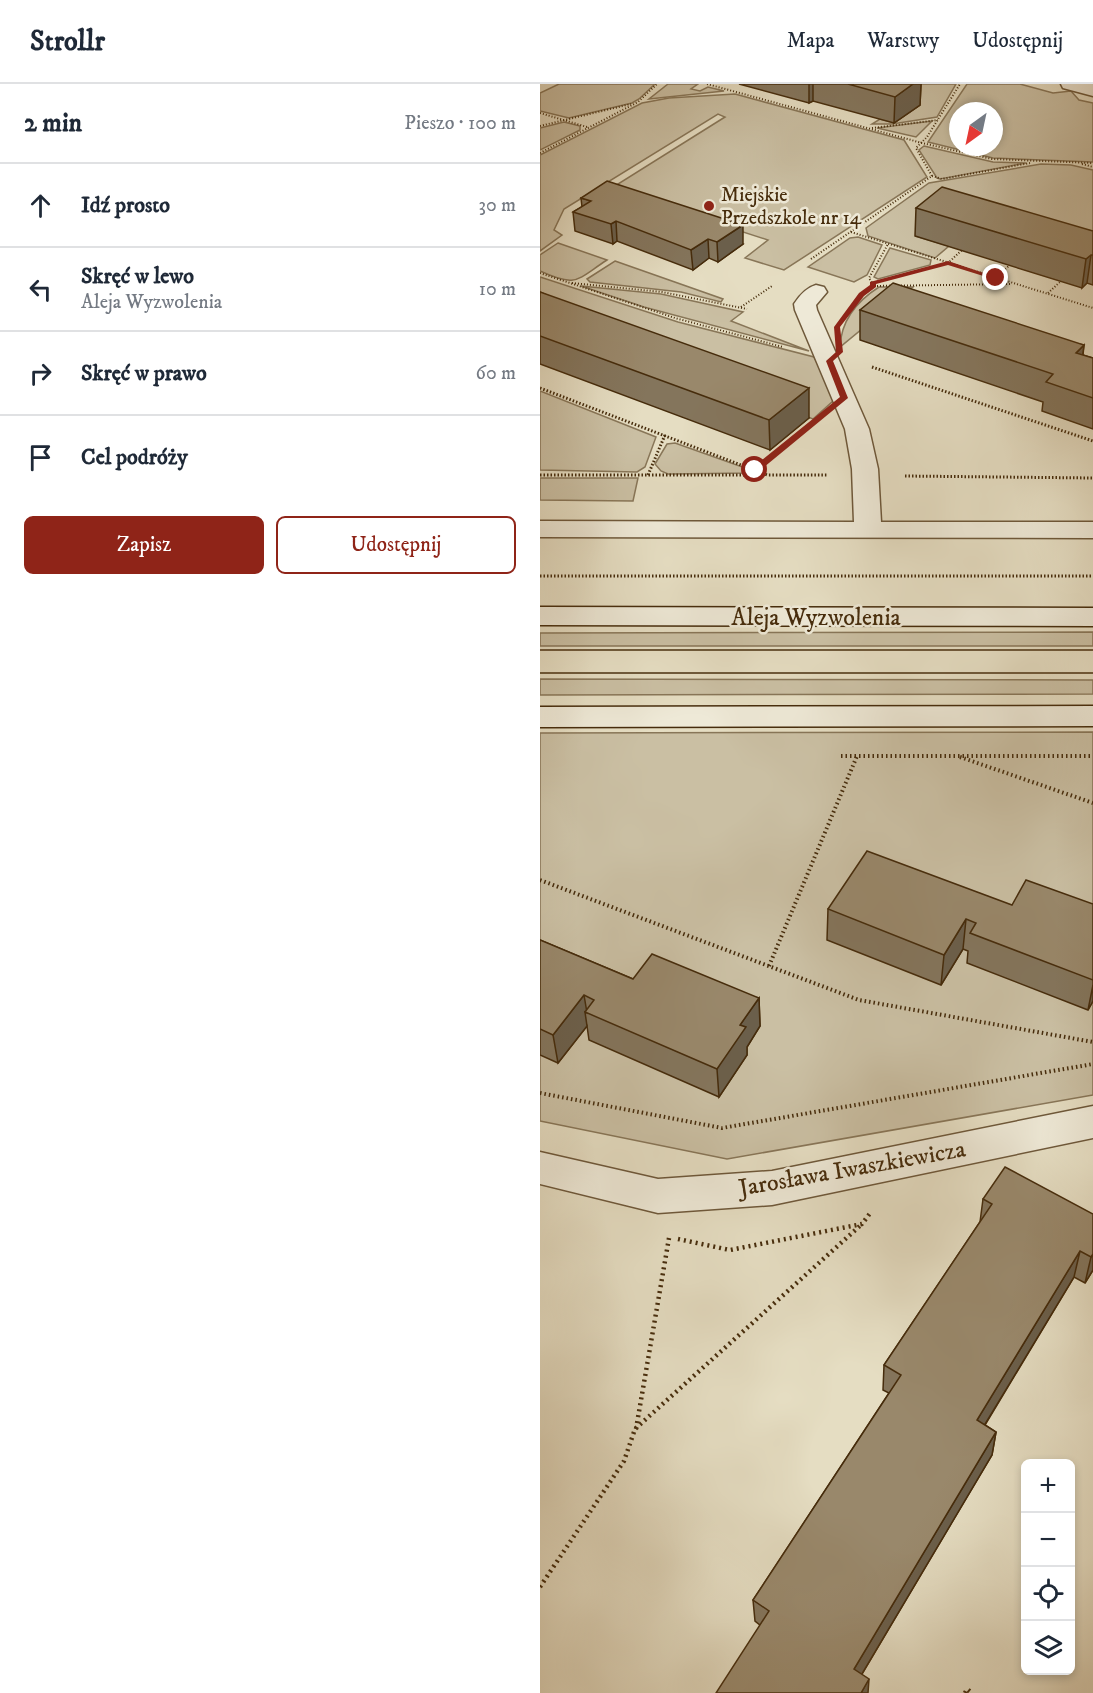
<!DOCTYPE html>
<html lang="pl">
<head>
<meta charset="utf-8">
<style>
	body { margin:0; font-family:"IM FELL DW Pica",serif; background:#f2f2f3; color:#1f2937 }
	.controls { position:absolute; right:18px; bottom:18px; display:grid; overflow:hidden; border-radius:9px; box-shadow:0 3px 9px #0003 }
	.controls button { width:54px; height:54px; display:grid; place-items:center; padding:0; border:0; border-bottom:2px solid #e0e1e3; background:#fff; color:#1f2937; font:30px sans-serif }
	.compass { position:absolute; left:409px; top:18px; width:54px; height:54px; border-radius:50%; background:#fff; box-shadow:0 3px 9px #0003; rotate:213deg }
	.stop { position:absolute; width:18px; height:18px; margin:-14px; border:4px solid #8f2418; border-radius:50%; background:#fff }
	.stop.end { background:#8f2418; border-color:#fff; box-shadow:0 2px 6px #0008 }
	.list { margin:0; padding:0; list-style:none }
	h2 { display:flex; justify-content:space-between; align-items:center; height:78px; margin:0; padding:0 24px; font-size:26px }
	h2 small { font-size:20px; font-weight:400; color:#747a83 }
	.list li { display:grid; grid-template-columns:39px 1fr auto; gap:18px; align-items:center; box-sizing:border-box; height:84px; padding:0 24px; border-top:2px solid #e0e1e3 }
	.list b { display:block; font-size:22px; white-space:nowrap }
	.list p { margin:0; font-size:20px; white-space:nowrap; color:#747a83 }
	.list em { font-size:20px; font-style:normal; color:#747a83 }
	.actions { display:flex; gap:12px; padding:18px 24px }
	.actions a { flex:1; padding:14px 0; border:2px solid #8f2418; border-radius:9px; text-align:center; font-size:21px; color:#8f2418 }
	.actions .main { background:#8f2418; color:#fff }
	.icon { flex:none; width:33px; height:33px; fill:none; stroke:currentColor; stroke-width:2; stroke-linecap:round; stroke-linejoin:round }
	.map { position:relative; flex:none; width:553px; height:1609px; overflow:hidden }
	header { display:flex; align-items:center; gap:36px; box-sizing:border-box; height:84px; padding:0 30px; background:#fff; border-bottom:2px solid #e0e1e3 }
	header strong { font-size:28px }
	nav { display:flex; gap:33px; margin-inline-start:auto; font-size:21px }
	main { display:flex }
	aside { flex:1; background:#fff }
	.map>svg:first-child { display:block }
</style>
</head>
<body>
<header>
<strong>Strollr</strong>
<nav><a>Mapa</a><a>Warstwy</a><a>Udostępnij</a></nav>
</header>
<main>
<aside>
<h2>2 min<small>Pieszo · 100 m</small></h2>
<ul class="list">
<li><svg class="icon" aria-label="ahead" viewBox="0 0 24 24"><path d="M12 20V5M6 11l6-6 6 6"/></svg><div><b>Idź prosto</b></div><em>30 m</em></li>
<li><svg class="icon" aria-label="left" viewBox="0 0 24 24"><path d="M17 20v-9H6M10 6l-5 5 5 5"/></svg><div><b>Skręć w lewo</b><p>Aleja Wyzwolenia</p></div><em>10 m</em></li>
<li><svg class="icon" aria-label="right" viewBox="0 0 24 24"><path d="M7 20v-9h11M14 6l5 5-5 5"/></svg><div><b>Skręć w prawo</b></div><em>60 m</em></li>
<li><svg class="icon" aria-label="arrive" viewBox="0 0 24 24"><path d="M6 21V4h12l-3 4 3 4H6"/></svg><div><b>Cel podróży</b></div></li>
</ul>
<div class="actions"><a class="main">Zapisz</a><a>Udostępnij</a></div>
</aside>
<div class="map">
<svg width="553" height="1609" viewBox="0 0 553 1609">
	<rect width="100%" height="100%" fill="#e5ddc2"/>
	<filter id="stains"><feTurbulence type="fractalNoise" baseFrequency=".00333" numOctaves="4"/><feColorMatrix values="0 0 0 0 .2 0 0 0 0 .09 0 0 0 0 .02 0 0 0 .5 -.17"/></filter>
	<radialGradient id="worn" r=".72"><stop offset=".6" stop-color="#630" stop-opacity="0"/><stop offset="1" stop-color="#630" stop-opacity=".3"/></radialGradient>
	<g fill="#cabfa3" stroke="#887658" stroke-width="1.5" fill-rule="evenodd">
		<polygon points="19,0 115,0 99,15 92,19 29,34 0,27 0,9"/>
		<polygon points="128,0 158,0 151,5 160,7 168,3 184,7 109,15"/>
		<polygon points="357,0 416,0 397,33 352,40 332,40 340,35 354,39 379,21"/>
		<path d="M427,0H480L513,9L531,7L539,16L553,19V78L453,74L388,58ZM418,27H454V63H418Z"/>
		<polygon points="195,10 364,56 387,93 244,186 205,174 228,156 70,105 185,33 178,30 24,125 14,146 22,151 0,167 0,71 102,19 129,14"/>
		<polygon points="392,37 376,53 337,44"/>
		<polygon points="24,38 40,42 40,46 0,66 0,44"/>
		<polygon points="384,62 453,78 486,79 400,95 397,94 379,66"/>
		<polygon points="501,80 531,81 553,86 553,177 375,152 409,162 395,174 328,152 326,144 389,99"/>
		<polygon points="318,153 342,161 327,191 314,198 268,183 310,154"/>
		<path d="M18,159L67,176C36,196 37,204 0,187V171Z"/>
		<polygon points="350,164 391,176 390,181 338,195 334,193"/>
		<polygon points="75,177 183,215 181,218 141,208 50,198 47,195"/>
		<polygon points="0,193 138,238 274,273 294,311 293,317 273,335 0,235"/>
		<polygon points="41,202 121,210 203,228 191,237 269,267 104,223"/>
		<path d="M339,203H373L300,263C301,237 317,217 339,203Z"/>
		<polygon points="0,307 116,353 105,383 97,388 0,386"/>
		<polygon points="135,359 208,385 208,389 128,390 121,387 115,380 127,360"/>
		<polygon points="0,394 98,394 93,417 0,416"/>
		<polygon points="553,548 553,562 0,562 0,549"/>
		<polygon points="0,595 553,596 553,610 0,611"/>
		<polygon points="553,648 553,1011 187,1075 0,1037 0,649"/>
	</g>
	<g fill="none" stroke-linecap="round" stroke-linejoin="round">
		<g stroke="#6e583a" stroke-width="3">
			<g id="minor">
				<polygon points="521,0 553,0 553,12 523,4"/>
				<path d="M276,201L284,203L287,208L276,221L277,226L329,345L338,385L341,438H553V454L0,453V437L314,438L312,385L305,345L255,226L254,220C260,211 266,204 276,201Z"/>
				<polygon points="553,1022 553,1054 232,1121 118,1129 0,1100 0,1068 118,1095 232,1087"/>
			</g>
		</g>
		<g stroke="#462c0c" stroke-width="3">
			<g id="secondary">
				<polygon points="0,523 553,524 553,542 0,541"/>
				<polygon points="553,622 553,642 0,643 0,623"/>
			</g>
		</g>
		<g stroke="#462c0c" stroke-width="2" stroke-dasharray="1 2" stroke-linecap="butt">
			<polyline points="167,0 382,59 452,75 553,79"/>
			<polyline points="0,29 47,43"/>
			<polyline points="0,42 91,20"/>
			<polyline points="332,44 398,36"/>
			<polyline points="0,69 98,18 117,0"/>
			<polyline points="542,80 553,83"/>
			<polyline points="392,92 402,95 490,79"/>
			<polyline points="311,148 553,224"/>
			<polyline points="271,175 392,92 376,64 387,53 420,0"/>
			<polyline points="0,189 135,234 243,263"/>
			<polyline points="456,193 470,181"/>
			<polyline points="32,199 122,208 207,225"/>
			<polyline points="332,199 408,179 422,166"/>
			<polyline points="334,202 471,200"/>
			<polyline points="508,209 521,197"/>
			<polyline points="201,223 232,202"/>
			<polyline points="308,229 322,211 334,202 329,194 348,160"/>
		</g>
		<g stroke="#462c0c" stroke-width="3" stroke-dasharray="1.5 2" stroke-linecap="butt">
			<polyline points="332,283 553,357"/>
			<polyline points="0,304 227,391 288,391"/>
			<polyline points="216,386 275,337"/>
			<polyline points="0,391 224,391"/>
			<polyline points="108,391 125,351"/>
			<polyline points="365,392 553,394"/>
			<polyline points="0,492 553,492"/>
		</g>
		<g stroke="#462c0c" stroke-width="4" stroke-dasharray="1.5 3" stroke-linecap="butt">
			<polyline points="301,672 553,672"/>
			<polyline points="420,673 553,719"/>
			<polyline points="0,796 319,916 553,958"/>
			<polyline points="229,882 317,672"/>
			<polyline points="0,1009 182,1044 553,980"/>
		</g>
		<g stroke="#462c0c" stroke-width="4.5" stroke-dasharray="2 4" stroke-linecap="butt">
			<polyline points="138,1155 190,1166 322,1140 331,1128"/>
			<polyline points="96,1345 129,1154"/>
			<polyline points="0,1503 84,1377 95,1345 322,1140"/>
			<polyline points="425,1609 427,1605 432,1609"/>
		</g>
		<use href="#minor" fill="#eee9d7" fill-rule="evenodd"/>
		<use href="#secondary" fill="#eee9d7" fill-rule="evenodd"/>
		<g stroke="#462c0c" stroke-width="1.5">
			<polyline points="0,566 553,566"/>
			<polyline points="0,589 553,589"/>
		</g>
	</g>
	<g fill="#84755c" stroke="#462c0c" stroke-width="1.5">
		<polygon points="199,0 381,0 380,21 354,39 273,17 269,19"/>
		<polygon points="41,114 203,160 178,178 169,174 153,186 77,157 73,160 35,147 33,128 42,123"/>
		<polygon points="376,124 553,147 553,201 547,199 542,204 375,152"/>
		<polygon points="0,208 269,334 230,366 0,280"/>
		<polygon points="320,226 544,261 543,271 553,274 553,345 502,327 503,318 320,256"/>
		<polygon points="553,820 553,917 548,926 427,879 428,867 423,865 401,901 287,856 288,825 472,821"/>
		<polygon points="0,856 93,895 219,914 220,942 207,963 207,971 179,1013 49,956 47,942 18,979 0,971"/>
		<polygon points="443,1115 553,1130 553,1186 545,1199 534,1193 445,1341 456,1348 452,1371 322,1590 220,1541 215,1537 213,1516 349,1309 343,1306 344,1281 440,1138"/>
	</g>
	<g fill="#6b5f4b" stroke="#462c0c" stroke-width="1.5">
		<polygon points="269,0 273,0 273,17 269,19"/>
		<polygon points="373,0 381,0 380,21 354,39 355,13"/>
		<polygon points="76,137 77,157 73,160 71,140"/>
		<polygon points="203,141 203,160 178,178 177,158"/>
		<polygon points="168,155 169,174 153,186 151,166"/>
		<polygon points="551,171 547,199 542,204 546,175"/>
		<polygon points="544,261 540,290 536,269"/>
		<polygon points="269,304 269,334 230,366 229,336"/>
		<polygon points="426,835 423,865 401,901 404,871"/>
		<polygon points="553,901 553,917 548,926"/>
		<polygon points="44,911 47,929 45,928 47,942 18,979 13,951"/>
		<polygon points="219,914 220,942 207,963 207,971 179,1013 177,985 200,941"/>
		<polygon points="540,1167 534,1193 433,1360 437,1336"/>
		<polygon points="553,1170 553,1186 545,1199 551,1173"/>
		<polygon points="456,1348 452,1371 313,1605 314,1585"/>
		<polygon points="329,1595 328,1609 321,1609"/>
	</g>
	<g fill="#99886b" stroke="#462c0c" stroke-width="1.5">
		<polygon points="308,0 373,0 355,13"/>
		<polygon points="67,97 203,141 177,158 168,155 151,166 76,137 71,140 33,128 51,117 41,114"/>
		<polygon points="402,103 553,147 553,171 551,171 546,175 376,124"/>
		<polygon points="353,199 544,261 536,269 553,274 553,314 506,298 513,290 320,226"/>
		<polygon points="0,208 269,304 229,336 0,252"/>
		<polygon points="327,767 472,821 486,796 553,820 553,896 430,849 436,839 426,835 404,871 288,825"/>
		<polygon points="0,856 93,895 112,870 219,914 200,941 206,943 177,985 45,928 54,916 44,911 13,951 0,945"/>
		<polygon points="465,1083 553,1130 553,1170 551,1173 540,1167 437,1336 456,1348 314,1585 329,1595 321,1609 176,1609 229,1527 213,1516 361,1291 344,1281 452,1120 443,1115"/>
	</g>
	<polygon fill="#8f2418" points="408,177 459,194 453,195 408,181 336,200 336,203 324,212 300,243 303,268 293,277 308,314 218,388 212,388 212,384 300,313 286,277 296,268 294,243 319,209 330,201 330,198"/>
	<circle fill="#8f2418" stroke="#eee9d7" stroke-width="2" cx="169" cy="122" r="6"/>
	<g text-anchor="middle" stroke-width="5" stroke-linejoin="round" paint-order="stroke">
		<g font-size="20" fill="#462c0c" stroke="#eee9d7" text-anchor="start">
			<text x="181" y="117">Miejskie<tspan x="181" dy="23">Przedszkole nr 14</tspan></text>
		</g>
		<g font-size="24" fill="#462c0c" stroke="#eee9d7">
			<text x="276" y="541">Aleja Wyzwolenia</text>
			<text transform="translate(312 1084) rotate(-10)" y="8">Jarosława Iwaszkiewicza</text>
		</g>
	</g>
	<rect width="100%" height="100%" filter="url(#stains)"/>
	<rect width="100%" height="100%" fill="url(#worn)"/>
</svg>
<div class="controls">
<button>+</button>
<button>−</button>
<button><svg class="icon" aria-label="locate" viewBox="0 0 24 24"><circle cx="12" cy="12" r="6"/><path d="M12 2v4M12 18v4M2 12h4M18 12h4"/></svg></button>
<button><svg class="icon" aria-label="layers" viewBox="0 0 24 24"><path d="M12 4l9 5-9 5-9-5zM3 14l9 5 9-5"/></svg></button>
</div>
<svg class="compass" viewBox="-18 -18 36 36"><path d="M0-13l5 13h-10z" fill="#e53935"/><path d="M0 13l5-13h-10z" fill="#747a83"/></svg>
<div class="stop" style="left:215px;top:386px"></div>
<div class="stop end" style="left:456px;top:194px"></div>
</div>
</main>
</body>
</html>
